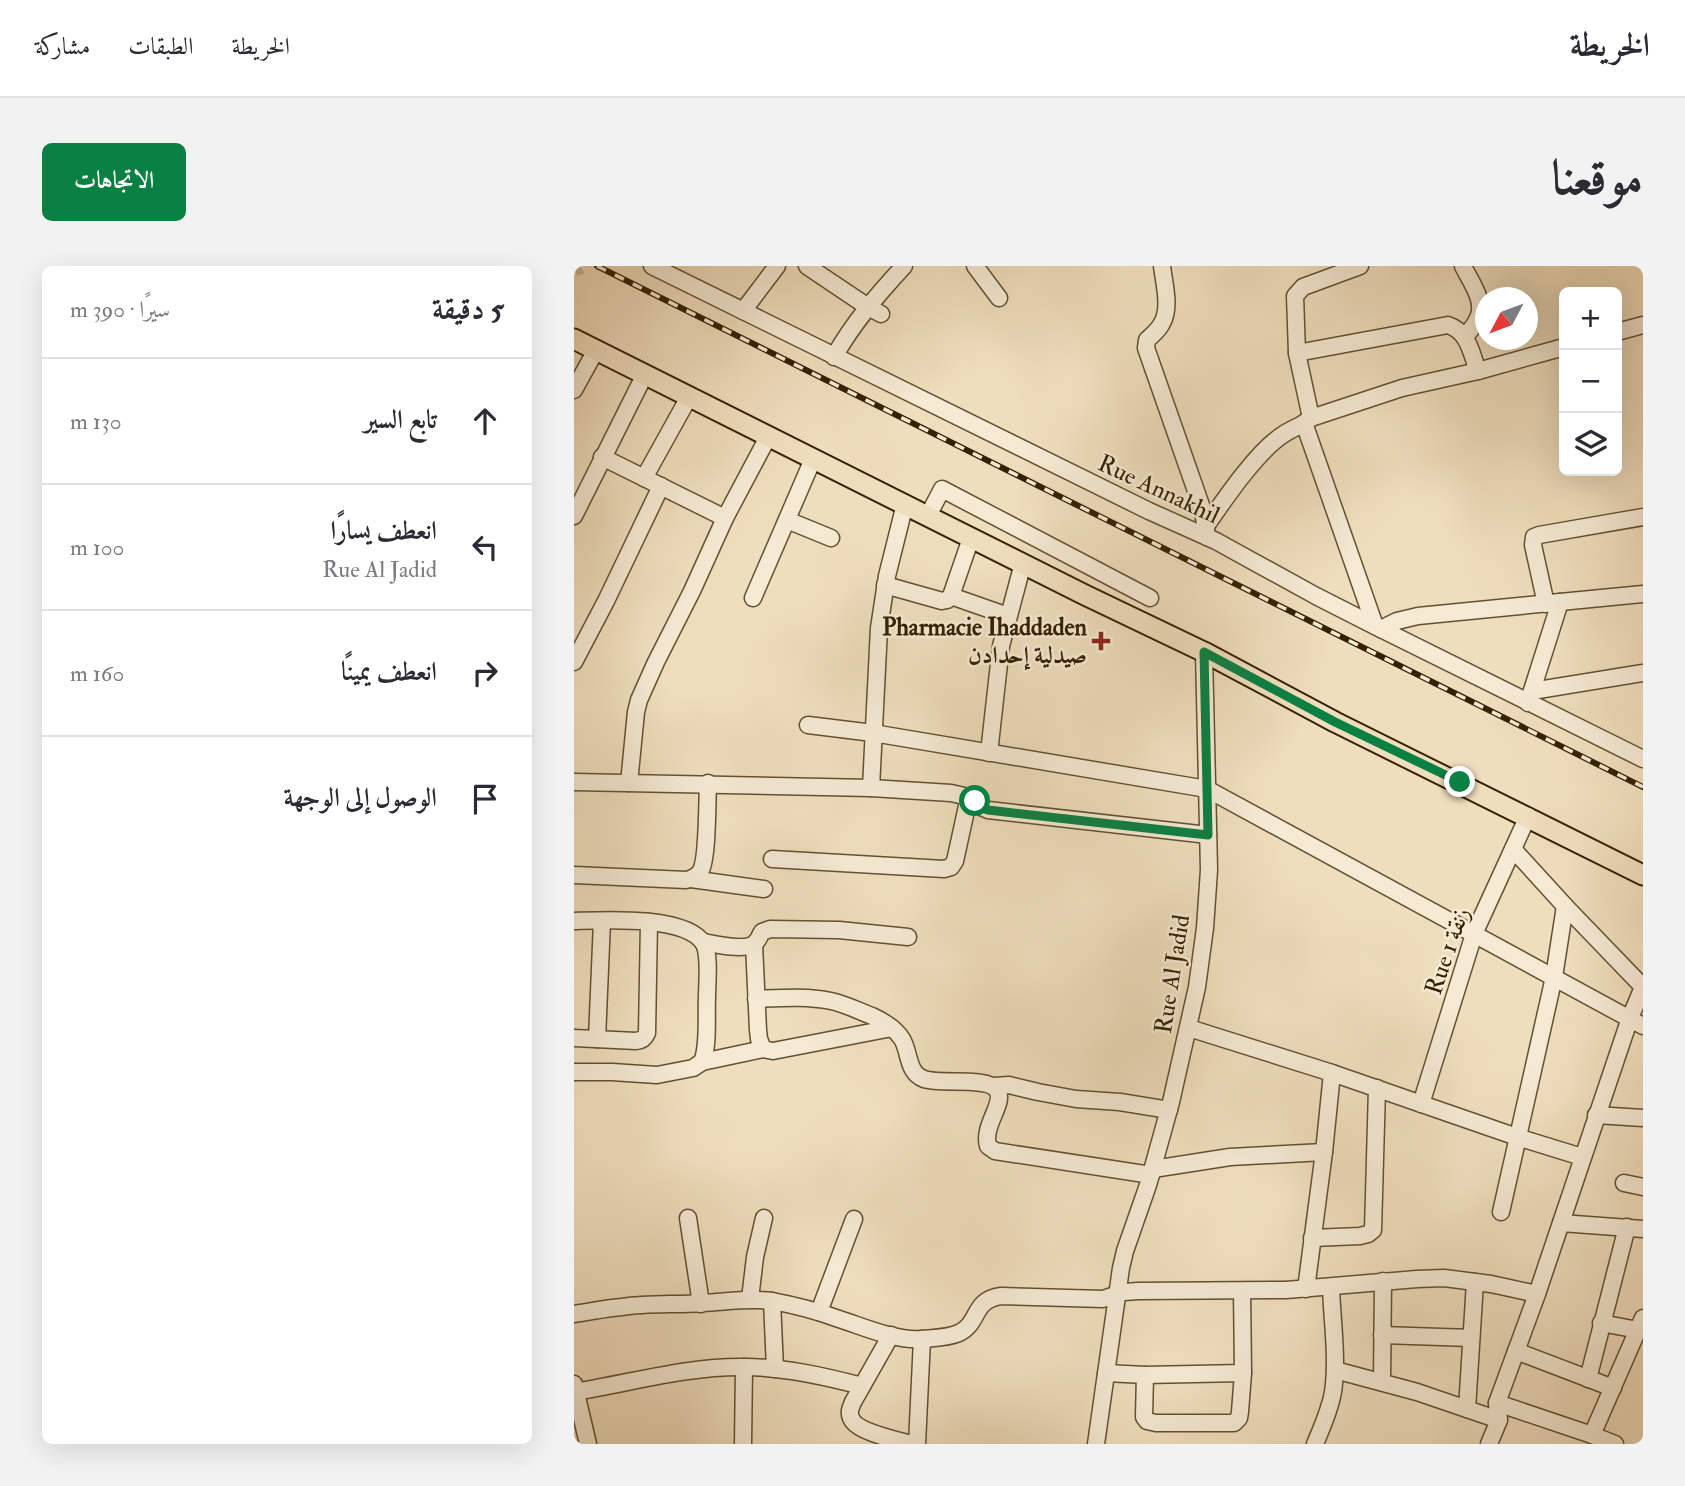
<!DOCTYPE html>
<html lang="ar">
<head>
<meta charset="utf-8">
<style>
	body { margin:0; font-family:"IM FELL Double Pica",Amiri,serif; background:#f2f2f3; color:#2b2b33; direction:rtl }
	.controls { position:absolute; right:21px; top:21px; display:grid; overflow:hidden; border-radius:10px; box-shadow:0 7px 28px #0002 }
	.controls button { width:63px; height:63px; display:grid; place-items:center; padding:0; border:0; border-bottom:2px solid #e1e1e2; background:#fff; color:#2b2b33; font:35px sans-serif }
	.compass { position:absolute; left:901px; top:21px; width:63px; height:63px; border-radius:50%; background:#fff; box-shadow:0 7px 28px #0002; rotate:229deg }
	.stop { position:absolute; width:21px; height:21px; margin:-16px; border:5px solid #0b8043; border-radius:50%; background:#fff }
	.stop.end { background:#0b8043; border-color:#fff; box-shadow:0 2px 7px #0008 }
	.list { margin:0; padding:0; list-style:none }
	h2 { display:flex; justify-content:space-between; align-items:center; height:91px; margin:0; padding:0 28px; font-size:30px }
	h2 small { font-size:23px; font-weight:400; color:#7c7c81 }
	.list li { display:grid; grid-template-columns:46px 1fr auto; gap:21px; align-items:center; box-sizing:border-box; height:126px; padding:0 28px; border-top:2px solid #e1e1e2 }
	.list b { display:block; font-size:26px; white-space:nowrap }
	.list p { margin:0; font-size:23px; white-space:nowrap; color:#7c7c81 }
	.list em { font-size:23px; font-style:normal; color:#7c7c81 }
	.icon { flex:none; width:38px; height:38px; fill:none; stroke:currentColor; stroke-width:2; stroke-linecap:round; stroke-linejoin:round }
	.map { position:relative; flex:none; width:1069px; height:1178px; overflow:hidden; direction:ltr; border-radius:10px }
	header { display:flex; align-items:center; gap:42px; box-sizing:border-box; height:98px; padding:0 35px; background:#fff; border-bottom:2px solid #e1e1e2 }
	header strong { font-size:33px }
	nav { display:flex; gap:38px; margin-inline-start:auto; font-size:24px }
	.intro { display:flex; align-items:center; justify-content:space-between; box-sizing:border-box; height:168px; padding:0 42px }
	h1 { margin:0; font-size:49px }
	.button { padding:18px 32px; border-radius:10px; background:#0b8043; color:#fff; font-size:24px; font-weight:700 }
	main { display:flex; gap:42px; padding:0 42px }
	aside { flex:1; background:#fff; border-radius:10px; box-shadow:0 7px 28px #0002 }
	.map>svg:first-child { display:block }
</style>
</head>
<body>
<header>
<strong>الخريطة</strong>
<nav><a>الخريطة</a><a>الطبقات</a><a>مشاركة</a></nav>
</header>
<div class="intro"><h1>موقعنا</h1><a class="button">الاتجاهات</a></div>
<main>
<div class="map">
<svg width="1069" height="1178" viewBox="0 0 1069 1178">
	<rect width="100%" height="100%" fill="#efdebd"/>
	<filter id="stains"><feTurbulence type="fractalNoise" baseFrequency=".00286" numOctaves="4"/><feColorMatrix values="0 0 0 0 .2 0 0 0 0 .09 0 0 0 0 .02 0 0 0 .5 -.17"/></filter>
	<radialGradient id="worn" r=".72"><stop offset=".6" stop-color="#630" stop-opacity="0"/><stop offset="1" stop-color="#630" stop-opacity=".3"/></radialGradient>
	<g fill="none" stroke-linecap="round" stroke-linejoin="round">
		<polyline stroke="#cab898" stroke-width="16" stroke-dasharray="16 8" stroke-linecap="butt" points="0,3 7,0"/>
		<g stroke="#645031" stroke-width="19">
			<g id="minor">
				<polyline points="78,0 575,245 642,275 742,330 801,360 1069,493"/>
				<polyline points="233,0 294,41 307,48"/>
				<polyline points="401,0 425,32"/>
				<path d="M588,0C590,17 597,42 588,57C585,64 578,69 573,74L572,82L629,245L633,271"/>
				<path d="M889,0C896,15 912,35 904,52C901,59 896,65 891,70"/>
				<polyline points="169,45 203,0"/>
				<polyline points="1043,66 1069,59"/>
				<path d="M723,87L874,59C895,66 897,87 904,105"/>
				<path d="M260,91C279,57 304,28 330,0"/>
				<polyline points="0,124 22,84"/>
				<polyline points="737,152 723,87 721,30 729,21 786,0"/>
				<polyline points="28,191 151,252"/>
				<polyline points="70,212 115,131"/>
				<polyline points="0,250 71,108"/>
				<polyline points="354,250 368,223 576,332"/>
				<polyline points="213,254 257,272"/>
				<path d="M632,260C650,234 683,185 710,168C716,164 723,161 729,158"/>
				<polyline points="311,319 368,335 373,334 377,330 397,272"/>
				<polyline points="377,330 434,350"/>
				<polyline points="179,332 239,193"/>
				<polyline points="986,336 1069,328"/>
				<polyline points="972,338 959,279 960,271 965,269 1069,251"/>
				<polyline points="801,360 730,157 737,152 828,122 904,105 990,81"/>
				<polyline points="807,363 823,355 844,350 986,336 954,437"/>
				<polyline points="0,396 32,335 87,220"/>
				<polyline points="958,425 1069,407"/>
				<polyline points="234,459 299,467 633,523 1069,760"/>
				<polyline points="415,487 427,380 449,297"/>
				<polyline points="0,516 297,522 377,527 395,531 407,541 414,544 634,569"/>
				<polyline points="55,517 62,446 65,434 82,396 118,325 151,252 194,171"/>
				<polyline points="297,522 305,362 313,310 331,238"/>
				<polyline points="198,593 370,603 377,601 381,595 395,531"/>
				<path d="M0,609L112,614C117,613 123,610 126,606C134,595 133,534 134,517"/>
				<polyline points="117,613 190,623"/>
				<path d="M0,655C30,654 113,649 130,678C136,689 133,718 133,731C132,750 135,780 128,796"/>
				<path d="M129,676C141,678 174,686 182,676C185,673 186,669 188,666L196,663L265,664L334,671"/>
				<polyline points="180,678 184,764 185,773 189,783 199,785 318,762"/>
				<path d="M182,733C207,732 232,730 257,735C271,738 285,745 298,750C309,755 321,762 328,773C336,786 333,807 350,813C368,819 413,810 423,824C432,837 408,859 414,880L421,885L577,909"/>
				<polyline points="615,762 758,807 943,871 1008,891"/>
				<path d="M0,772L62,775C68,774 70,773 73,767L75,656"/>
				<polyline points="23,773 28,655"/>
				<polyline points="0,806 38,806 83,809 119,802 128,796 189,783"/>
				<polyline points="420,820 435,819 464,826 502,833 546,836 595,844"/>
				<polyline points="847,838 900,668 954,550"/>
				<polyline points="1022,849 1069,852"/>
				<polyline points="579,903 656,891 750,886"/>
				<polyline points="1050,917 1069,921"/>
				<polyline points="927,946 980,711 991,640"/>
				<polyline points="114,952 127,1038"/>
				<polyline points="987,957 1069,963"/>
				<polyline points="738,972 786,970 794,968 799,964 803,822"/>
				<polyline points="732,1023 750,886 758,807"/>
				<polyline points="176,1033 181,991 190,952"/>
				<polyline points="198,1035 201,1103"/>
				<polyline points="245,1046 280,953"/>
				<path d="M0,1048C16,1046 32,1042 48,1041C74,1037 102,1039 128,1037C152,1036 174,1032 198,1035C220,1039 243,1045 265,1053C290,1061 321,1075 348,1073C359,1072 374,1072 385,1067C406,1057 398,1034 427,1030L529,1033L550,1026L564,1025L712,1024L843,1013L870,1012L917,1018L963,1028"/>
				<polyline points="1027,1057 1064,1064"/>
				<path d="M317,1069L279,1136C277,1141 274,1146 277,1152C282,1166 323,1174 337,1178"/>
				<polyline points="808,1069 897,1072"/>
				<polyline points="942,1085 1039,1122"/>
				<polyline points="761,1104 843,1126 925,1154"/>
				<polyline points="532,1107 571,1109 669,1107 668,1025"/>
				<polyline points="571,1109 570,1151 573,1155 582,1157 660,1157 665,1152 666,1146 669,1107"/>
				<polyline points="1014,1113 1053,961"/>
				<polyline points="808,1115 809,1015"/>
				<polyline points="0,1118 14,1178"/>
				<path d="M0,1126C57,1117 113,1100 171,1101C210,1101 250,1110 288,1120"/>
				<polyline points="923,1137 1018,1169 1041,1178"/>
				<polyline points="893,1143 901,1016"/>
				<polyline points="1018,1169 1069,1052"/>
				<polyline points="169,1178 170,1101"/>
				<polyline points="343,1178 348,1073"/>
				<polyline points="522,1178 547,1002 551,985 574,919 597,836 623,721 631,662 635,604 630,386"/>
				<path d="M741,1178C748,1161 756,1144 759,1126C764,1092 758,1055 757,1021"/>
				<polyline points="915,1178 925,1154 923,1137 963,1028 1056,752 1069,721 991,640 939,583"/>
			</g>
		</g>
		<g stroke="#352102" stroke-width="23">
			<polyline id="major" points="0,73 511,329 630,386 761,456 1069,609"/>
		</g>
		<use href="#minor" stroke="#f5ead4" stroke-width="16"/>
		<use href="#major" stroke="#efdebd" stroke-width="19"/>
		<g stroke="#352102" stroke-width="6">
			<polyline id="rail" points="23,0 1069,521"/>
		</g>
		<use href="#rail" stroke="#f5ead4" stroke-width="3.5" stroke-dasharray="10" stroke-linecap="butt"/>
	</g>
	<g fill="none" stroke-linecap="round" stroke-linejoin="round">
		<polyline stroke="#0b8043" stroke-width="9" points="401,535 407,541 414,544 634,569 630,386 761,456 886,516"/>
	</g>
	<path fill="#8f2418" stroke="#f5ead4" stroke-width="2.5" d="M523.5 364.5h7v7h7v7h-7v7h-7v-7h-7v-7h7z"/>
	<g text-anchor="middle" stroke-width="5" stroke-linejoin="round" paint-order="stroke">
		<g font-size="24" fill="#352102" stroke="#f5ead4">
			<text transform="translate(585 223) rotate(25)" y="8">Rue Annakhil</text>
			<text transform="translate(873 685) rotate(-71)" y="8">Rue 1 زنقة</text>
			<text transform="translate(598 708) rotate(-81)" y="8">Rue Al Jadid</text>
		</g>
		<g font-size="24" font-weight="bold" fill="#352102" stroke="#f5ead4" text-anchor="end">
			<text x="513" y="369">Pharmacie Ihaddaden<tspan x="513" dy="28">صيدلية إحدادن</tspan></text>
		</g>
	</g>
	<rect width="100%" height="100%" filter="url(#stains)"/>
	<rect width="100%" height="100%" fill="url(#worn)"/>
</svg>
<div class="controls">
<button>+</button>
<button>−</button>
<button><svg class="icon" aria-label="layers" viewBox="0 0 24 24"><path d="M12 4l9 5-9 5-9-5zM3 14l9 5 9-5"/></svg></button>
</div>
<svg class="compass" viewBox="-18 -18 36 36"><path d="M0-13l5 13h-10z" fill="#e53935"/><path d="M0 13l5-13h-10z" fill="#7c7c81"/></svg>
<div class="stop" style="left:401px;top:535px"></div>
<div class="stop end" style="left:886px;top:516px"></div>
</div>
<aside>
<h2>5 دقيقة<small>سيرًا · 390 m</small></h2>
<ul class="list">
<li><svg class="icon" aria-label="ahead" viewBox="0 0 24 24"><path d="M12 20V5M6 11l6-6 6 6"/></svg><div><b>تابع السير</b></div><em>130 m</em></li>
<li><svg class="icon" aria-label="left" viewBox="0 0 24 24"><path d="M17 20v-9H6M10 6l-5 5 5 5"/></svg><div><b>انعطف يسارًا</b><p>Rue Al Jadid</p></div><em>100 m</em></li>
<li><svg class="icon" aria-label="right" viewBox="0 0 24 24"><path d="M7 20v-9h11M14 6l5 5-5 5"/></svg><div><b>انعطف يمينًا</b></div><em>160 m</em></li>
<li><svg class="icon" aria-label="arrive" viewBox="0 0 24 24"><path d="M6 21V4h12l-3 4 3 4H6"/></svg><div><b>الوصول إلى الوجهة</b></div></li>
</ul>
</aside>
</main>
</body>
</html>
